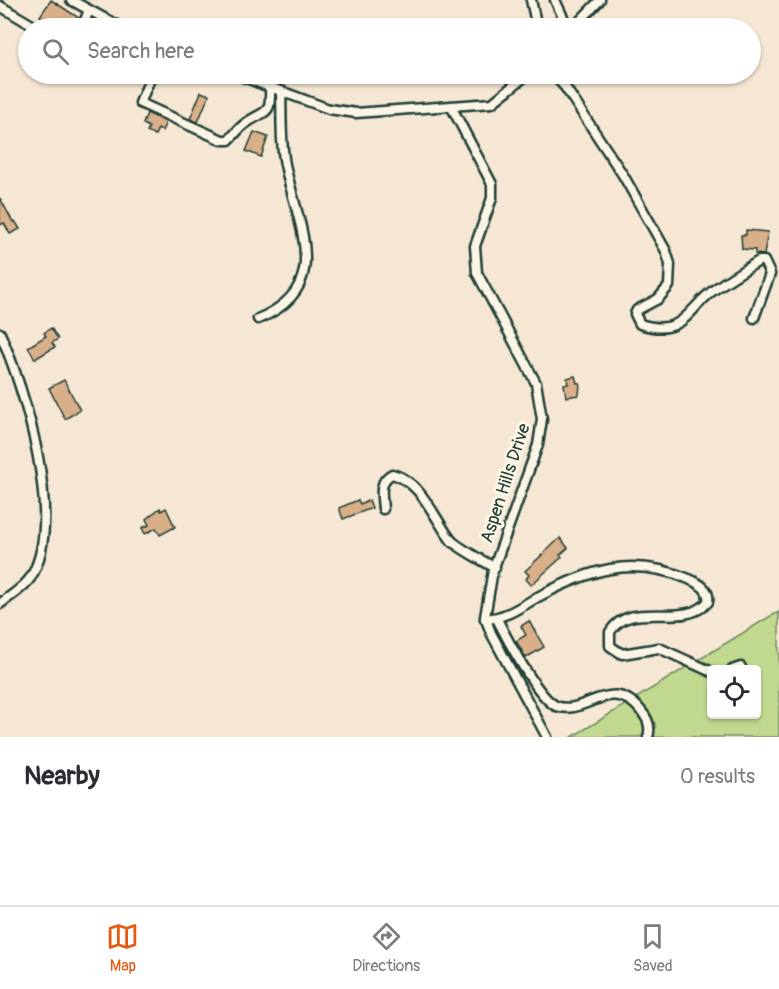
<!DOCTYPE html>
<html lang="en">
<head>
<meta charset="utf-8">
<style>
	body { margin:0; font-family:Pangolin,sans-serif; background:#f2f2f3; color:#2b2b33 }
	.controls { position:absolute; right:18px; bottom:18px; display:grid; overflow:hidden; border-radius:6px; box-shadow:0 2px 4px #0004 }
	.controls button { width:54px; height:54px; display:grid; place-items:center; padding:0; border:0; border-bottom:2px solid #e1e1e2; background:#fff; color:#2b2b33; font:30px sans-serif }
	.list { margin:0; padding:0; list-style:none }
	h2 { display:flex; justify-content:space-between; align-items:center; height:78px; margin:0; padding:0 24px; font-size:26px }
	h2 small { font-size:20px; font-weight:400; color:#7c7c81 }
	.icon { flex:none; width:33px; height:33px; fill:none; stroke:currentColor; stroke-width:2; stroke-linecap:round; stroke-linejoin:round }
	.map { position:relative; flex:none; width:779px; height:737px; overflow:hidden }
	.search { position:absolute; background:#fff; box-shadow:0 2px 4px #0004; left:18px; right:18px; top:18px; height:66px; display:flex; align-items:center; gap:15px; box-sizing:border-box; padding:0 21px; border-radius:33px; color:#7c7c81; font-size:22px }
	.sheet { height:168px; background:#fff }
	nav { display:flex; justify-content:space-around; align-items:center; box-sizing:border-box; height:84px; border-top:2px solid #e1e1e2; background:#fff; font-size:16px; color:#7c7c81 }
	nav a { display:grid; justify-items:center; gap:3px }
	nav .on { color:#ea580c }
	.map>svg:first-child { display:block }
</style>
</head>
<body>
<div class="map">
<svg width="779" height="737" viewBox="0 0 779 737">
	<rect width="100%" height="100%" fill="#f5e7d3"/>
	<filter id="ink" filterUnits="userSpaceOnUse"><feTurbulence type="fractalNoise" baseFrequency=".0167" numOctaves="2"/><feDisplacementMap in="SourceGraphic" scale="12" xChannelSelector="R" yChannelSelector="G"/><feConvolveMatrix kernelMatrix="1 2 1 2 8 2 1 2 1" color-interpolation-filters="sRGB"/></filter>
	<g filter="url(#ink)">
		<path fill="#c0d98f" stroke="#708b62" stroke-width="1.5" fill-rule="evenodd" d="M779,612V737H572L769,617ZM712,670H756V714H712Z"/>
		<g fill="#d9af8a" stroke="#1f3d34" stroke-width="1.5">
			<polygon points="51,0 79,18 74,28 57,26 55,28 40,16"/>
			<polygon points="201,92 209,95 198,122 190,119"/>
			<polygon points="147,113 166,122 162,131 158,129 155,135 147,132 149,127 143,124"/>
			<polygon points="254,132 268,137 261,157 246,151"/>
			<polygon points="0,198 13,222 15,221 20,229 10,234 4,223 0,225"/>
			<polygon points="746,230 768,232 764,255 755,254 755,250 742,249 741,235 746,235"/>
			<polygon points="51,328 58,339 52,343 55,347 35,359 28,347 46,336 44,333"/>
			<polygon points="575,376 577,383 580,383 579,395 566,397 564,384 568,384 567,378"/>
			<polygon points="64,380 80,410 65,419 49,388"/>
			<polygon points="358,500 360,504 369,500 372,508 343,519 339,508"/>
			<polygon points="160,508 161,511 166,508 175,527 160,535 156,528 145,534 142,528 149,525 146,519"/>
			<polygon points="560,538 568,548 560,555 562,557 531,585 526,579 529,575 525,571"/>
			<polygon points="529,621 544,647 526,658 516,641 526,635 521,626"/>
		</g>
		<g fill="none" stroke-linecap="round" stroke-linejoin="round">
			<g stroke="#1f3d34" stroke-width="13">
				<g id="minor">
					<polyline points="71,0 122,28"/>
					<polyline points="531,0 537,28"/>
					<polyline points="555,0 568,28"/>
					<polyline points="0,6 37,28"/>
					<polyline points="82,28 89,10"/>
					<polyline points="573,28 600,0"/>
					<path d="M152,74L140,103L222,140H229C235,134 240,127 246,123C267,109 271,116 270,87"/>
					<polyline points="235,74 329,109 356,113 492,103 528,74"/>
					<path d="M553,74L565,87L623,175L666,251L670,264L669,286L658,299L637,310L635,314L640,324C684,338 687,309 715,289C729,279 744,270 759,261H764L770,274L754,318"/>
					<polyline points="451,106 492,184 492,198 475,246 477,273 536,383 542,419 538,445 493,570 485,617 491,633 547,737"/>
					<path d="M258,319C333,288 299,229 286,169C280,145 282,116 281,91"/>
					<path d="M0,333C25,390 65,520 31,577C24,588 10,596 0,604"/>
					<path d="M383,509C382,496 378,481 392,474C421,481 434,518 451,540C458,548 484,561 495,568"/>
					<path d="M485,619C505,618 519,608 536,598C588,570 631,555 689,579C700,584 710,589 708,602C683,630 630,598 610,632V646L622,654L659,648L712,672"/>
					<path d="M497,619C506,637 538,698 556,706C585,717 611,673 642,712C648,719 651,728 648,737"/>
					<polyline points="732,670 741,667"/>
				</g>
			</g>
			<use href="#minor" stroke="#fcf5e5" stroke-width="8"/>
		</g>
	</g>
	<g text-anchor="middle" stroke-width="6" stroke-linejoin="round" paint-order="stroke">
		<g font-size="18" fill="#1f3d34" stroke="#fcf5e5">
			<text transform="translate(505 483) rotate(-72)" y="6">Aspen Hills Drive</text>
		</g>
	</g>
</svg>
<div class="controls">
<button><svg class="icon" aria-label="locate" viewBox="0 0 24 24"><circle cx="12" cy="12" r="6"/><path d="M12 2v4M12 18v4M2 12h4M18 12h4"/></svg></button>
</div>
<div class="search"><svg class="icon" aria-label="search" viewBox="0 0 24 24"><circle cx="10" cy="10" r="6"/><path d="M15 15l6 6"/></svg>Search here</div>
</div>
<section class="sheet">
<h2>Nearby<small>0 results</small></h2>
<ul class="list">
</ul>
</section>
<nav>
<a class="on"><svg class="icon" aria-label="map" viewBox="0 0 24 24"><path d="M3 6l6-2 6 2 6-2v14l-6 2-6-2-6 2zM9 4v14M15 6v14"/></svg>Map</a>
<a><svg class="icon" aria-label="directions" viewBox="0 0 24 24"><path d="M12 3l9 9-9 9-9-9zM9 14v-3h6M13 9l2 2-2 2"/></svg>Directions</a>
<a><svg class="icon" aria-label="saved" viewBox="0 0 24 24"><path d="M7 4h10v16l-5-4-5 4z"/></svg>Saved</a>
</nav>
</body>
</html>
